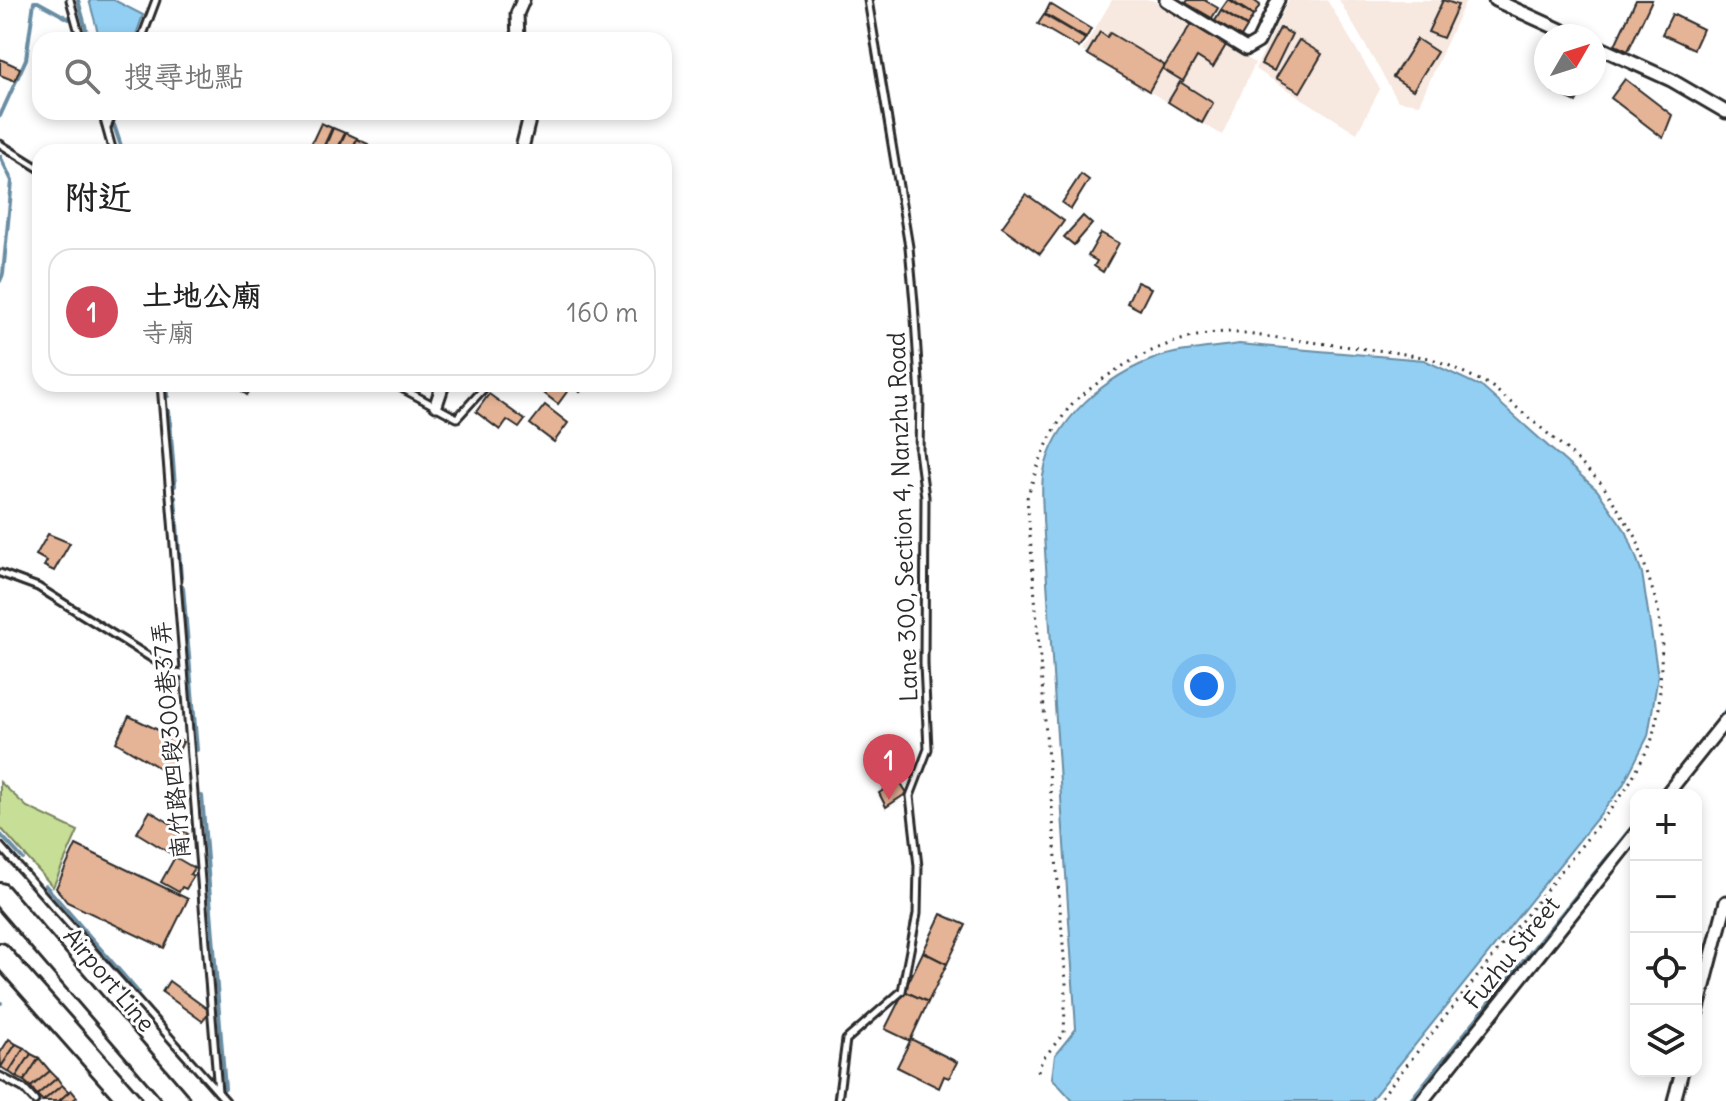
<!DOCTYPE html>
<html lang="zh-TW">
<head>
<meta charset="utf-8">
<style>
	body { margin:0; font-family:Delius,"LXGW WenKai TC",sans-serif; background:#f2f2f2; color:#222 }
	.controls { position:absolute; right:24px; bottom:24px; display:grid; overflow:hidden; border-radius:16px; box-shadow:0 4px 12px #0003 }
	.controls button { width:72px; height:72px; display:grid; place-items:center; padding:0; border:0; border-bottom:2px solid #e0e0e0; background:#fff; color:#222; font:40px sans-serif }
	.compass { position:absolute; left:1534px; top:24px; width:72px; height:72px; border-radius:50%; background:#fff; box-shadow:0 4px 12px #0003; rotate:51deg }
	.you { position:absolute; left:1204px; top:686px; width:28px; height:28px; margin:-20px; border:6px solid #fff; border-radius:50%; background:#1a73e8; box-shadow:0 0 0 12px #1a73e833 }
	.badge { display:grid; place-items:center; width:52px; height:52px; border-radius:50%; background:#d1495b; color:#fff; font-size:26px; font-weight:700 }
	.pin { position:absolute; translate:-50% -66px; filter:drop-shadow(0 2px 4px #0008) }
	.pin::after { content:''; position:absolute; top:42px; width:28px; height:24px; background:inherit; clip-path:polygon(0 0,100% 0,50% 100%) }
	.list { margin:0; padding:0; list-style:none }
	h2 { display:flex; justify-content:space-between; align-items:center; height:104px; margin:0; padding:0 32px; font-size:34px }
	h2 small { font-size:26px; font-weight:400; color:#767676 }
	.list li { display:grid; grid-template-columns:52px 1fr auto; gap:24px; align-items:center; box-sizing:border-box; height:128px; margin:0 16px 16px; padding:0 16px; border:2px solid #e0e0e0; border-radius:24px }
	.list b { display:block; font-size:30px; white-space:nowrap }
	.list p { margin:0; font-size:26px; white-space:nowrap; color:#767676 }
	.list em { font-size:26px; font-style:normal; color:#767676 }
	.icon { flex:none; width:44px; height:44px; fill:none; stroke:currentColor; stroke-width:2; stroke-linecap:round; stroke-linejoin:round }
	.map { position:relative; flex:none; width:1726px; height:1101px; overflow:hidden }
	.search { position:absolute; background:#fff; box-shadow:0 4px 12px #0003; left:32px; top:32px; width:640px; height:88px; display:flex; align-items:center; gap:20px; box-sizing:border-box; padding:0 28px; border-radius:24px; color:#767676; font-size:30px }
	.panel { position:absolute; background:#fff; box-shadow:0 4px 12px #0003; left:32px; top:144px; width:640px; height:248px; border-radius:24px }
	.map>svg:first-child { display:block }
</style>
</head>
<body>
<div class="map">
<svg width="1726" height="1101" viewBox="0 0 1726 1101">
	<rect width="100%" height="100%" fill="#fff"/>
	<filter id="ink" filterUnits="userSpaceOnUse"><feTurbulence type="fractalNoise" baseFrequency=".0125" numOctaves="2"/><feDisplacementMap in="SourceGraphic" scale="16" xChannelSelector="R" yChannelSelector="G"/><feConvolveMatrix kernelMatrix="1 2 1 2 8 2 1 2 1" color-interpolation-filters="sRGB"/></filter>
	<g filter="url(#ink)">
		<g fill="#f7e8e0">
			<polygon points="1112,0 1152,0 1255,63 1222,135 1082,51"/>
			<polygon points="1289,0 1327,0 1380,89 1357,133 1255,69"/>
			<polygon points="1339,0 1466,0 1419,104 1398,101"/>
		</g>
		<polygon fill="#c6de95" stroke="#788460" stroke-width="2" points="0,782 27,807 78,831 53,887 0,827"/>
		<g fill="#92cff3" stroke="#698da3" stroke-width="2">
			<polygon points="89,0 114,0 143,15 134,40 100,40"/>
			<path d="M1239,344L1424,360L1482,387L1597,490L1627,533L1642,573L1658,676L1648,736L1622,787L1370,1101H1073L1052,1078L1055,1055L1076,1029L1043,520C1043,506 1041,490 1043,476C1053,419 1107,375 1159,357C1184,349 1214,348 1239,344Z"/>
		</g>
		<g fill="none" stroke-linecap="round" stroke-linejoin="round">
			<g stroke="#698da3" stroke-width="4">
				<polyline points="78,0 89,40"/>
				<polyline points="0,116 26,59 34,2 38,2 69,19"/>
				<polyline points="114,125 123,152"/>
				<polyline points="0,156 12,181 3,274 0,281"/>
				<polyline points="167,384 168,396"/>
				<polyline points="169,411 175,486"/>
				<polyline points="175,497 181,578"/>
				<polyline points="183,587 197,750"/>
				<polyline points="1658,795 1726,710"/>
				<polyline points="202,796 225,1089"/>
				<polyline points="0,834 23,859"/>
				<polyline points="45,885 138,992"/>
				<polyline points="0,1003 1,1003"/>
				<polyline points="1410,1101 1636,822"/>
			</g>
		</g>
		<g fill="#e5b496" stroke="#2b2b2b" stroke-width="2">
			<polygon points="1188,0 1204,0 1218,8 1212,18 1186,3"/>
			<polygon points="1228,0 1253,16 1247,26 1221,10"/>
			<polygon points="1230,0 1253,0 1260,5 1254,15"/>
			<polygon points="1443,0 1458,5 1443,38 1428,32"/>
			<polygon points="1636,0 1652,0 1628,51 1615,45"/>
			<polygon points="1050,4 1091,29 1086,38 1045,14"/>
			<polygon points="1221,11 1247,27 1241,37 1215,21"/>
			<polygon points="1672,14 1703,29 1694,49 1662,34"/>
			<polygon points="1044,15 1085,39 1079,48 1038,24"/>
			<polygon points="1191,24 1226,45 1213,67 1197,57 1183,81 1163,69"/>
			<polygon points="1280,28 1292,34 1274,71 1261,64"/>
			<polygon points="1100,32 1107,37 1110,33 1164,65 1149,91 1087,54"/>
			<polygon points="1417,39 1437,52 1413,90 1393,77"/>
			<polygon points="1299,40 1322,54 1300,92 1276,78"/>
			<polygon points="0,59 20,68 15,81 0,75"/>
			<polygon points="1625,79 1672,115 1663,138 1611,98"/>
			<polygon points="1180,82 1213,103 1202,123 1168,102"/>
			<polygon points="1557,84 1585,84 1576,102 1553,91"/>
			<polygon points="321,123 332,128 321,152 311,152 308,151"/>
			<polygon points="333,128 345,133 336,152 323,152"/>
			<polygon points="346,133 357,138 351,152 337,152"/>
			<polygon points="357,139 368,144 364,152 351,152"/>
			<polygon points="1081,174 1089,180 1071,209 1062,203"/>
			<polygon points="1026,194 1064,221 1040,254 1002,227"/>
			<polygon points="1083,216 1092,224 1074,245 1064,237"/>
			<polygon points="1101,233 1119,243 1103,272 1094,266 1097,261 1088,256"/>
			<polygon points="1137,282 1151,288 1140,310 1127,303"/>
			<polygon points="232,384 254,384 247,395"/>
			<polygon points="532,384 587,384 580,392 572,385 558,404"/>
			<polygon points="489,394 525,420 519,428 507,420 500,430 476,412"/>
			<polygon points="545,405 568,423 554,442 530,424"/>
			<polygon points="48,534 70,543 54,571 44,566 47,561 36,555"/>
			<polygon points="129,716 183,742 168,773 116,742"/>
			<polygon points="899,780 907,793 886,807 879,793"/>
			<polygon points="150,811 188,834 175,856 137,833"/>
			<polygon points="76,845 188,899 164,948 67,902 56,888"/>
			<polygon points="175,857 194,868 190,874 194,876 186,889 182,887 179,892 161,882"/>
			<polygon points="941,914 966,925 947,964 923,952"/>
			<polygon points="923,952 947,964 928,1002 904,991"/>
			<polygon points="169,981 210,1011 202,1021 162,992"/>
			<polygon points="904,991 928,1002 910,1041 885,1029"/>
			<polygon points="9,1039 16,1044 1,1067 0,1053"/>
			<polygon points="911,1039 957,1062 949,1078 944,1076 939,1088 897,1067"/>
			<polygon points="16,1044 24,1048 9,1072 1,1067"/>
			<polygon points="24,1048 31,1054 16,1077 9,1072"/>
			<polygon points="31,1054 39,1058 24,1081 16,1077"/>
			<polygon points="39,1058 50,1071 31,1087 24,1081"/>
			<polygon points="50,1071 57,1078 37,1095 31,1087"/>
			<polygon points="57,1078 62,1085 43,1101 37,1095"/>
			<polygon points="62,1085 69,1092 59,1101 43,1101"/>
			<polygon points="71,1090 77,1097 72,1101 59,1101"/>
		</g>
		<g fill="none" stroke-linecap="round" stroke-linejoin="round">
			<g stroke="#2b2b2b" stroke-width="11">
				<g id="lane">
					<polyline points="70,0 81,40"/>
					<polyline points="141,40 156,0"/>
					<polyline points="102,112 113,152"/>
					<polyline points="107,128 113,112"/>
					<polyline points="0,144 40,169"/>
					<polyline points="161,384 218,1092"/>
					<polyline points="394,384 457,418 486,386 502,384"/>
					<polyline points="0,573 38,587 175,673 184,674"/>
					<polyline points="0,846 226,1101"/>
					<polyline points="0,1076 24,1089 35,1101"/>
					<polyline points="838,1101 846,1040 902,991 917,914 918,866 910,796 928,749 924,664 925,497 919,451 920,397 914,303 909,247 868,0"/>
				</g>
			</g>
			<g stroke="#2b2b2b" stroke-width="17">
				<g id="street">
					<polyline points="1166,0 1246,49 1258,42 1278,0"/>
					<polyline points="1495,0 1574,36"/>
					<polyline points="518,40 517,14 523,0"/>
					<polyline points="1594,45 1671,80 1726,112"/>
					<polyline points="521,152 531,112"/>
					<polyline points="436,405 443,384"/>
					<polyline points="1666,795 1726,720"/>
					<polyline points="1696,1016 1726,902"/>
					<polyline points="1422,1101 1636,833"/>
					<polyline points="1674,1101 1682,1071"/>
				</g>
			</g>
			<g stroke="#2b2b2b" stroke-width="26">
				<g id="highway">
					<polyline points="0,894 178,1101"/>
					<polyline points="0,954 130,1101"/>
				</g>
			</g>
			<path stroke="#2b2b2b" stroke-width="3" stroke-dasharray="2 6" stroke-linecap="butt" d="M1038,1072L1042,1060L1064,1033L1066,982L1027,498C1037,466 1048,436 1068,409C1073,401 1083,395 1090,389C1128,358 1180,333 1230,332L1392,352L1430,358L1450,366L1490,385L1565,448L1602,484L1636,537L1658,608L1662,644L1659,708L1651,743L1625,791L1378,1101"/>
			<use href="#lane" stroke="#fff" stroke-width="5"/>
			<use href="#street" stroke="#fff" stroke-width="11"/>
			<use href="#highway" stroke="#fff" stroke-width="20"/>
		</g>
	</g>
	<g text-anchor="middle" stroke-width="6" stroke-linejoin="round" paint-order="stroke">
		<g font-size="24" fill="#2b2b2b" stroke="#fff">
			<text transform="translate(903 517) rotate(-92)" y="8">Lane 300, Section 4, Nanzhu Road</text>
			<text transform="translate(171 740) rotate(-95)" y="8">南竹路四段300巷37弄</text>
			<text transform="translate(1512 953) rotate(-51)" y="8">Fuzhu Street</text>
			<text transform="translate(109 980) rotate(50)" y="8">Airport Line</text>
		</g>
	</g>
</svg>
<div class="controls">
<button>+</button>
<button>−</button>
<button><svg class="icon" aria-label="locate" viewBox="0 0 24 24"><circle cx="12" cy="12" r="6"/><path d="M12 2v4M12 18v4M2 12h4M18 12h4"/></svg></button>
<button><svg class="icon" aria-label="layers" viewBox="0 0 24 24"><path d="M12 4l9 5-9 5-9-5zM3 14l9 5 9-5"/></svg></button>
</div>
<svg class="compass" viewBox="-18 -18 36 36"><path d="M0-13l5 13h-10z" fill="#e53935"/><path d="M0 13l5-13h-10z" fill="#767676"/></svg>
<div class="you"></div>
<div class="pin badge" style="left:889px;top:800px">1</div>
<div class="search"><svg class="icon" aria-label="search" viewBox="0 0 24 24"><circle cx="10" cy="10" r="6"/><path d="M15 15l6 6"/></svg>搜尋地點</div>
<section class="panel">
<h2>附近<small></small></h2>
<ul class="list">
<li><span class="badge">1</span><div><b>土地公廟</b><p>寺廟</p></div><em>160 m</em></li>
</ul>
</section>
</div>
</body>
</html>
